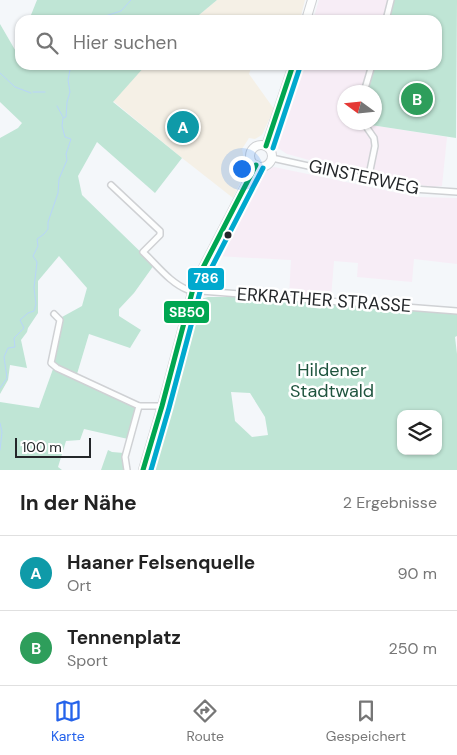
<!DOCTYPE html>
<html lang="de">
<head>
<meta charset="utf-8">
<style>
	body { margin:0; font-family:"DM Sans",sans-serif; background:#f6f6f6; color:#222 }
	.controls { position:absolute; right:15px; bottom:15px; display:grid; overflow:hidden; border-radius:10px; box-shadow:0 1px 4px #0004 }
	.controls button { width:45px; height:45px; display:grid; place-items:center; padding:0; border:0; border-bottom:1px solid #e0e0e0; background:#fff; color:#222; font:25px sans-serif }
	.compass { position:absolute; left:337px; top:85px; width:45px; height:45px; border-radius:50%; background:#fff; box-shadow:0 1px 4px #0004; rotate:285deg }
	.scale { position:absolute; left:15px; bottom:12px; width:76px; box-sizing:border-box; padding-left:5px; border:2px solid #24272a; border-top:0; font-size:14px; line-height:18px; white-space:nowrap; color:#24272a; -webkit-text-stroke:4px #fff; paint-order:stroke }
	.you { position:absolute; left:241px; top:168px; width:18px; height:18px; margin:-12px; border:4px solid #fff; border-radius:50%; background:#1a73e8; box-shadow:0 0 0 8px #1a73e833 }
	.badge { display:grid; place-items:center; width:32px; height:32px; border-radius:50%; background:#2563eb; color:#fff; font-size:16px; font-weight:700 }
	.pin { position:absolute; translate:-50% -50%; border:2px solid #fff; box-shadow:0 1px 5px #0006 }
	.list { margin:0; padding:0; list-style:none }
	h2 { display:flex; justify-content:space-between; align-items:center; height:65px; margin:0; padding:0 20px; font-size:21px }
	h2 small { font-size:16px; font-weight:400; color:#767676 }
	.list li { display:grid; grid-template-columns:32px 1fr auto; gap:15px; align-items:center; box-sizing:border-box; height:75px; padding:0 20px; border-top:1px solid #e0e0e0 }
	.list b { display:block; font-size:19px; white-space:nowrap }
	.list p { margin:0; font-size:16px; white-space:nowrap; color:#767676 }
	.list em { font-size:16px; font-style:normal; color:#767676 }
	.icon { flex:none; width:28px; height:28px; fill:none; stroke:currentColor; stroke-width:2; stroke-linecap:round; stroke-linejoin:round }
	.map { position:relative; flex:none; width:457px; height:470px; overflow:hidden }
	.search { position:absolute; background:#fff; box-shadow:0 1px 4px #0004; left:15px; right:15px; top:15px; height:55px; display:flex; align-items:center; gap:12px; box-sizing:border-box; padding:0 18px; border-radius:15px; color:#767676; font-size:19px }
	.sheet { height:215px; background:#fff }
	nav { display:flex; justify-content:space-around; align-items:center; box-sizing:border-box; height:70px; border-top:1px solid #e0e0e0; background:#fff; font-size:14px; color:#767676 }
	nav a { display:grid; justify-items:center; gap:2px }
	nav .on { color:#2563eb }
	.map>svg:first-child { display:block }
</style>
</head>
<body>
<div class="map">
<svg width="457" height="470" viewBox="0 0 457 470">
	<rect width="100%" height="100%" fill="#f4f7fa"/>
	<g fill="#f5f0e6">
		<polygon points="217,0 305,0 300,20 193,20"/>
		<polygon points="146,65 252,65 249,74 274,109 262,135 255,139 249,138 242,149 246,170 233,198 182,158 113,101"/>
	</g>
	<g fill="#f7edf6">
		<polygon points="319,0 389,0 384,20 313,20"/>
		<polygon points="299,65 370,65 361,92 344,92 344,122 368,123 371,125 447,137 442,186 432,187 364,175 287,154 275,146 275,141"/>
		<polygon points="274,167 418,197 457,198 457,264 414,259 412,282 357,277 358,263 334,261 331,298 289,295 291,260 216,256 263,172"/>
	</g>
	<g fill="#bfe5d5" fill-rule="evenodd">
		<polygon points="37,0 217,0 193,20 29,20"/>
		<polygon points="393,0 457,0 456,138 371,125 368,123 374,122 374,92 367,92 375,65 437,65 437,20 388,20"/>
		<polygon points="0,24 18,55 20,55 20,65 146,65 113,102 182,158 155,193 97,142 78,176 82,195 154,265 134,293 119,309 119,316 141,330 130,348 89,334 77,374 57,365 53,360 62,317 82,306 87,288 59,256 38,281 38,313 28,328 27,332 21,340 27,368 10,365 8,380 0,394 0,138 18,128 22,123 0,102"/>
		<path d="M208,297H240L457,314V336L455,337L457,354V470H149L166,420L197,300ZM231,392L250,393L265,417L268,435L252,437L235,421ZM401,414H438V451H401Z"/>
		<polygon points="53,369 136,408 128,439 84,429 80,440 66,441 58,467 62,470 0,470 0,402 39,408"/>
		<polygon points="108,450 112,452 124,453 126,470 101,470"/>
	</g>
	<g fill="none" stroke-linecap="round" stroke-linejoin="round">
		<g stroke="#b8d5f9" stroke-width="1">
			<polyline points="101,20 102,17 121,11 131,0"/>
			<polyline points="0,73 15,87 31,93"/>
			<polyline points="33,92 45,92"/>
			<polyline points="57,106 63,117"/>
			<polyline points="0,388 7,378 4,357 8,348 15,347 14,338 24,328 20,320 28,313 34,311 36,304 34,288 37,262 33,256 38,246 37,239 44,234 48,229 48,222 58,193 59,179 67,160 66,154 71,139 65,137 62,126 63,118 66,117 67,102 70,92 68,80 71,65"/>
			<polyline points="0,423 2,432 0,450"/>
		</g>
		<g stroke="#cfd1d4" stroke-width="8">
			<g id="minor">
				<polyline points="386,20 391,0"/>
				<polyline points="364,92 372,65"/>
				<polyline points="363,122 374,138 375,146 368,180"/>
				<polyline points="272,158 413,189 457,192"/>
				<path d="M111,185L160,231V235L143,252C157,265 170,283 188,290L457,311"/>
				<polyline points="54,314 60,320 51,363 57,368 139,406"/>
				<polyline points="127,470 125,457 139,406 162,406"/>
			</g>
		</g>
		<g stroke="#cfd1d4" stroke-width="10">
			<g id="secondary">
				<polyline points="306,20 312,0"/>
				<circle cx="261" cy="156" r="11"/>
				<polyline points="266,146 293,65"/>
				<polyline points="143,470 162,406 194,285 256,165"/>
			</g>
		</g>
		<use href="#minor" stroke="#fdfefe" stroke-width="5"/>
		<use href="#secondary" stroke="#fdfefe" stroke-width="8"/>
		<g stroke="#fff" stroke-width="9">
			<g id="bus-1">
				<polyline points="266,146 293,65"/>
				<polyline points="143,470 162,406 194,285 256,165"/>
			</g>
		</g>
		<g stroke="#fff" stroke-width="9">
			<g id="bus-2">
				<polyline points="273,148 300,67"/>
				<polyline points="151,470 169,408 201,288 263,168"/>
			</g>
		</g>
		<use href="#bus-1" stroke="#00a651" stroke-width="5"/>
		<use href="#bus-2" stroke="#00a9ce" stroke-width="5"/>
	</g>
	<circle fill="#24272a" stroke="#fff" stroke-width="2" cx="228" cy="235" r="4.5"/>
	<g text-anchor="middle" stroke-width="5" stroke-linejoin="round" paint-order="stroke">
		<g font-size="18" fill="#24272a" stroke="#fff">
			<text transform="translate(364 177) rotate(12)" y="6">GINSTERWEG</text>
			<text transform="translate(324 300) rotate(4)" y="6">ERKRATHER STRASSE</text>
		</g>
		<g font-size="18" fill="#1f543e" stroke="#fff">
			<text x="332" y="376">Hildener<tspan x="332" dy="21">Stadtwald</tspan></text>
		</g>
	</g>
	<g stroke="#fff" stroke-width="2">
		<rect x="187" y="267" width="38" height="24" rx="5" fill="#00a9ce"/>
		<rect x="163" y="300" width="47" height="24" rx="5" fill="#00a651"/>
	</g>
	<g font-size="14" text-anchor="middle" font-weight="bold" fill="#fff">
		<text x="206" y="283">786</text>
		<text x="187" y="317">SB50</text>
	</g>
</svg>
<div class="controls">
<button><svg class="icon" aria-label="layers" viewBox="0 0 24 24"><path d="M12 4l9 5-9 5-9-5zM3 14l9 5 9-5"/></svg></button>
</div>
<svg class="compass" viewBox="-18 -18 36 36"><path d="M0-13l5 13h-10z" fill="#e53935"/><path d="M0 13l5-13h-10z" fill="#767676"/></svg>
<div class="scale">100 m</div>
<div class="you"></div>
<div class="pin badge" style="left:183px;top:127px;background:#0f9aa8">A</div>
<div class="pin badge" style="left:417px;top:99px;background:#2e9e5b">B</div>
<div class="search"><svg class="icon" aria-label="search" viewBox="0 0 24 24"><circle cx="10" cy="10" r="6"/><path d="M15 15l6 6"/></svg>Hier suchen</div>
</div>
<section class="sheet">
<h2>In der Nähe<small>2 Ergebnisse</small></h2>
<ul class="list">
<li><span class="badge" style="background:#0f9aa8">A</span><div><b>Haaner Felsenquelle</b><p>Ort</p></div><em>90 m</em></li>
<li><span class="badge" style="background:#2e9e5b">B</span><div><b>Tennenplatz</b><p>Sport</p></div><em>250 m</em></li>
</ul>
</section>
<nav>
<a class="on"><svg class="icon" aria-label="map" viewBox="0 0 24 24"><path d="M3 6l6-2 6 2 6-2v14l-6 2-6-2-6 2zM9 4v14M15 6v14"/></svg>Karte</a>
<a><svg class="icon" aria-label="directions" viewBox="0 0 24 24"><path d="M12 3l9 9-9 9-9-9zM9 14v-3h6M13 9l2 2-2 2"/></svg>Route</a>
<a><svg class="icon" aria-label="saved" viewBox="0 0 24 24"><path d="M7 4h10v16l-5-4-5 4z"/></svg>Gespeichert</a>
</nav>
</body>
</html>
